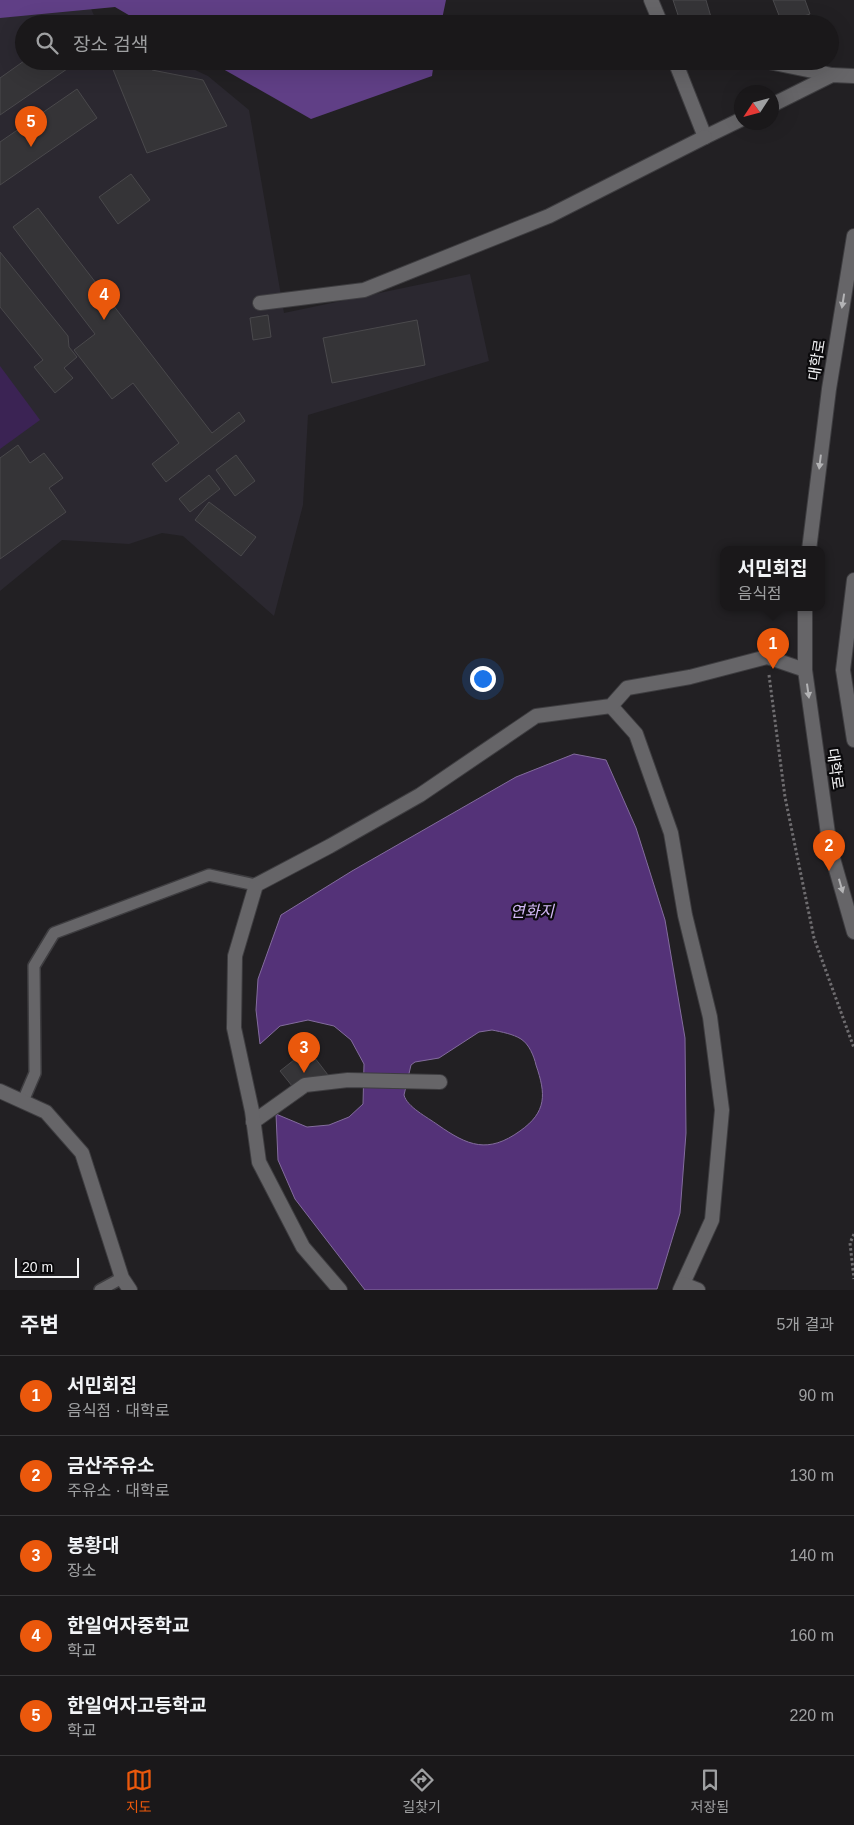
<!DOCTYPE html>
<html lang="ko">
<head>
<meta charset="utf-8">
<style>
	body { margin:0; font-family:Arial,"Noto Sans KR",sans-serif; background:#232123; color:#f1f3f6 }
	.compass { position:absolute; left:734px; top:85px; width:45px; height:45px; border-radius:50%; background:#1a181a; box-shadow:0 5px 20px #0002; rotate:234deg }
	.scale { position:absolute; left:15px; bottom:12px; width:64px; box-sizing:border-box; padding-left:5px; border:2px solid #f2f2f4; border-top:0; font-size:14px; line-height:18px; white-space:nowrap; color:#f2f2f4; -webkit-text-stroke:4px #0b0a0c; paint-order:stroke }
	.you { position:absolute; left:482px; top:678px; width:18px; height:18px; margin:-12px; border:4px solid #fff; border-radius:50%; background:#1a73e8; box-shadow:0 0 0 8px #1a73e833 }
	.badge { display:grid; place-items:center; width:32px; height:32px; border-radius:50%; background:#ea580c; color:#fff; font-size:16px; font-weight:700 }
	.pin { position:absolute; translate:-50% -41px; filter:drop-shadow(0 1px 2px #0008) }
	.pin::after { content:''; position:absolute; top:26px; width:18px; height:15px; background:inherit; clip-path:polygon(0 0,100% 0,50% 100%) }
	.popup { position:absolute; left:720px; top:546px; width:105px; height:65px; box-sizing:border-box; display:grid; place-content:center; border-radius:10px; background:#1a181a; filter:drop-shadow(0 1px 4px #0005); font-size:16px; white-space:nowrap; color:#9fa0a2 }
	.popup b { font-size:19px; color:#f1f3f6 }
	.popup::after { content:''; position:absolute; left:50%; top:100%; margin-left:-10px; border:10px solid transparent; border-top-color:#1a181a }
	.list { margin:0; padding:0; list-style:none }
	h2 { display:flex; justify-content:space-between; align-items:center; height:65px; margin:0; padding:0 20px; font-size:21px }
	h2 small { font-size:16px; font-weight:400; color:#9fa0a2 }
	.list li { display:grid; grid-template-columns:32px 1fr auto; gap:15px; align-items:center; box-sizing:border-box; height:80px; padding:0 20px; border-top:1px solid #383739 }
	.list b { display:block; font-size:19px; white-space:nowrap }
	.list p { margin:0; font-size:16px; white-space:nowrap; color:#9fa0a2 }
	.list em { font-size:16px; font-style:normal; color:#9fa0a2 }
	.icon { flex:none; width:28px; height:28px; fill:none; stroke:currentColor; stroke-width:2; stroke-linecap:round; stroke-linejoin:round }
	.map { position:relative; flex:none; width:854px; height:1290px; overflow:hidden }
	.search { position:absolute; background:#1a181a; box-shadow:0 5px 20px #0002; left:15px; right:15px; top:15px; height:55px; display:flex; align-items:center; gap:12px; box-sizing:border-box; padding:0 18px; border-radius:28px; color:#9fa0a2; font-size:19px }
	.sheet { height:465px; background:#1a181a }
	nav { display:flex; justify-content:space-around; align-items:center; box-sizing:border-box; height:70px; border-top:1px solid #383739; background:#1a181a; font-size:14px; color:#9fa0a2 }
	nav a { display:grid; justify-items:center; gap:2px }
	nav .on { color:#ea580c }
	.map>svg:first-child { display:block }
</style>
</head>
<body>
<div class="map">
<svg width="854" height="1290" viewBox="0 0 854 1290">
	<rect width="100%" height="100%" fill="#222023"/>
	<polygon fill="#2b2830" points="0,0 87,0 98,24 24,24 24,61 176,61 208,76 249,110 284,313 470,274 489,361 308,415 303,505 274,616 183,536 162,533 129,544 62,540 0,591"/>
	<polygon fill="#3b2354" points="0,366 40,420 0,449"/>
	<g fill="#603f86">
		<polygon points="0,0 446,0 441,24 144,24 115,7 0,18"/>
		<polygon points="209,61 434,61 432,76 311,119"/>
	</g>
	<path fill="#543278" stroke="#836c9d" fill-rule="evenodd" d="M574,754L606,760L636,828L665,920L685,1038L686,1133L680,1213L657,1289L365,1290L295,1199L278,1160L276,1114L307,1127L329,1125L349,1117L363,1104L364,1064L351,1040L334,1026L308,1020L280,1026L260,1044L256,1010L258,979L281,915L352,871L516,777ZM492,1030C502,1032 513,1034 521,1039C529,1044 534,1056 536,1065C546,1094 547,1112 520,1131C488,1154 468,1146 438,1125C427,1117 407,1107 404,1095L411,1065L415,1062L439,1058L479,1032Z"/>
	<g fill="#353437" stroke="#4a494c">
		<polygon points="673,0 706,0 713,24 681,24"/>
		<polygon points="773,0 805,0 810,14 782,23"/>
		<polygon points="24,61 61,61 67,69 0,115 0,78"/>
		<polygon points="125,61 145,61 152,70 203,80 227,126 147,153 112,67"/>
		<polygon points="77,89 97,118 0,185 0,142"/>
		<polygon points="131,174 150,200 118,224 99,197"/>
		<polygon points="38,208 212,433 239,412 245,421 166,482 152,464 179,443 133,383 112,399 74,350 95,334 13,227"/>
		<polygon points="0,252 68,336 69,347 77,357 64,368 73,378 55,393 34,367 43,360 0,307"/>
		<polygon points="268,315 271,337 253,340 250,318"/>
		<polygon points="417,320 425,365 332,383 323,338"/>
		<polygon points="18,445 30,463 44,453 63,478 49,488 66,512 0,559 0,458"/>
		<polygon points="236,455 255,481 235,496 216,470"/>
		<polygon points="209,475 220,489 190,512 179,499"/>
		<polygon points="209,502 256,537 241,556 195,520"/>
		<polygon points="308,1049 328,1075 301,1097 280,1071"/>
	</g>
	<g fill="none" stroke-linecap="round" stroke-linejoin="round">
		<g stroke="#3e3d40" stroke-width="14">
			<g id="service">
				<polyline points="23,1101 35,1073 34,966 54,933 209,875 256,885"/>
				<polyline points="100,1290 122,1278"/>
			</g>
		</g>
		<g stroke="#3e3d40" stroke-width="16">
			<polyline id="pedestrian" points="253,1122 305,1085 348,1080 440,1082"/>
		</g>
		<g stroke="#3e3d40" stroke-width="16">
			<g id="minor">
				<polyline points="651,0 661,24"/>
				<polyline points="675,61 705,137 742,119"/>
				<polyline points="764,61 832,75"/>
				<polyline points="772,105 832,75 854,76"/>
				<polyline points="260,303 364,290 549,216 705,137"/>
				<polyline points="611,706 636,734 671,833 685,915 710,1017 722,1110 712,1220 680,1290"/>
				<polyline points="0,1091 46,1112 82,1153 122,1278 130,1290"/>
				<polyline points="683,1284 698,1290"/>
				<polyline points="340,1290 303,1247 259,1162 252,1111 234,1028 235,956 256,885 330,846 420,795 536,716 611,706 627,688 690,677 767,657 805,670"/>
			</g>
		</g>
		<g stroke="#3e3d40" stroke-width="16">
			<g id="tertiary">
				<polyline points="809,550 829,389 854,236"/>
				<polyline points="854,580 843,670 854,740"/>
				<polyline points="805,608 805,670 830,848 854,932"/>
			</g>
		</g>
		<g stroke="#6f6d70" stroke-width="3" stroke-dasharray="2.5 2.5" stroke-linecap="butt">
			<polyline points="769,675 785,797 814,938 854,1048"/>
			<polyline points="854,1234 850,1243 854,1279"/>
		</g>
		<use href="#service" stroke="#666568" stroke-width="11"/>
		<use href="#pedestrian" stroke="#666568" stroke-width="14"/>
		<use href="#minor" stroke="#666568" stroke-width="14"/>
		<use href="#tertiary" stroke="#666568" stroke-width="14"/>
	</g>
	<defs><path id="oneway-solid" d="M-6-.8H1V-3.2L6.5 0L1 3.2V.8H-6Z" transform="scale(1.25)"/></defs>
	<g fill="#b3b3b5">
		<use href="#oneway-solid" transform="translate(843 301) rotate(99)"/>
		<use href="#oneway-solid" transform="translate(820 462) rotate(97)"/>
		<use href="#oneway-solid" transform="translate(808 691) rotate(82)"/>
		<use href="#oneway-solid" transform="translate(841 886) rotate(74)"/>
	</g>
	<g text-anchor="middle" stroke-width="4.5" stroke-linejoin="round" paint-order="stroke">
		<g font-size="15" fill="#f2f2f4" stroke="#0b0a0c">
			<text transform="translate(817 360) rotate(-81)" y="5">대학로</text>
			<text transform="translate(835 769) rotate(82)" y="5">대학로</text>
		</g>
		<g font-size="16" font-style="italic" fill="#d3b9f6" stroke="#0b0a0c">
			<text x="532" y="917">연화지</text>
		</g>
	</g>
</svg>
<svg class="compass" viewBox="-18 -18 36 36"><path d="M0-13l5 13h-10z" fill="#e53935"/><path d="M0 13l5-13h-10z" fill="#9fa0a2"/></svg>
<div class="scale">20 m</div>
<div class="you"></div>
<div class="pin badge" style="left:773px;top:669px">1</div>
<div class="popup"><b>서민회집</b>음식점</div>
<div class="pin badge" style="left:829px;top:871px">2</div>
<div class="pin badge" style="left:304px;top:1073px">3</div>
<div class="pin badge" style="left:104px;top:320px">4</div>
<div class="pin badge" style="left:31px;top:147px">5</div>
<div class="search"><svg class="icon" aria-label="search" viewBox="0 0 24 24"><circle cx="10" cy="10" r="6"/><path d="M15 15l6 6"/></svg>장소 검색</div>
</div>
<section class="sheet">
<h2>주변<small>5개 결과</small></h2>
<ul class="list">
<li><span class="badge">1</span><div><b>서민회집</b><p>음식점 · 대학로</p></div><em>90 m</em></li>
<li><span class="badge">2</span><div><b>금산주유소</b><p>주유소 · 대학로</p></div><em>130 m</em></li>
<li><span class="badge">3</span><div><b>봉황대</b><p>장소</p></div><em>140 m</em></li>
<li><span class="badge">4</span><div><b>한일여자중학교</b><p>학교</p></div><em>160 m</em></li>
<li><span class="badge">5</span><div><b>한일여자고등학교</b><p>학교</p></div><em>220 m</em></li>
</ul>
</section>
<nav>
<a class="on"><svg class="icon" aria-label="map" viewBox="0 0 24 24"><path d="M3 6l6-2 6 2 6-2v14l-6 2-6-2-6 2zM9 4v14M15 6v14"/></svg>지도</a>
<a><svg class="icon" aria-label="directions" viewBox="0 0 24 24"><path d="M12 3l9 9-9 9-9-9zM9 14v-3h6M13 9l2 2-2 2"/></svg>길찾기</a>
<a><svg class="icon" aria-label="saved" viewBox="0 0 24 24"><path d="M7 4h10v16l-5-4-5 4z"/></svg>저장됨</a>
</nav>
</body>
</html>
